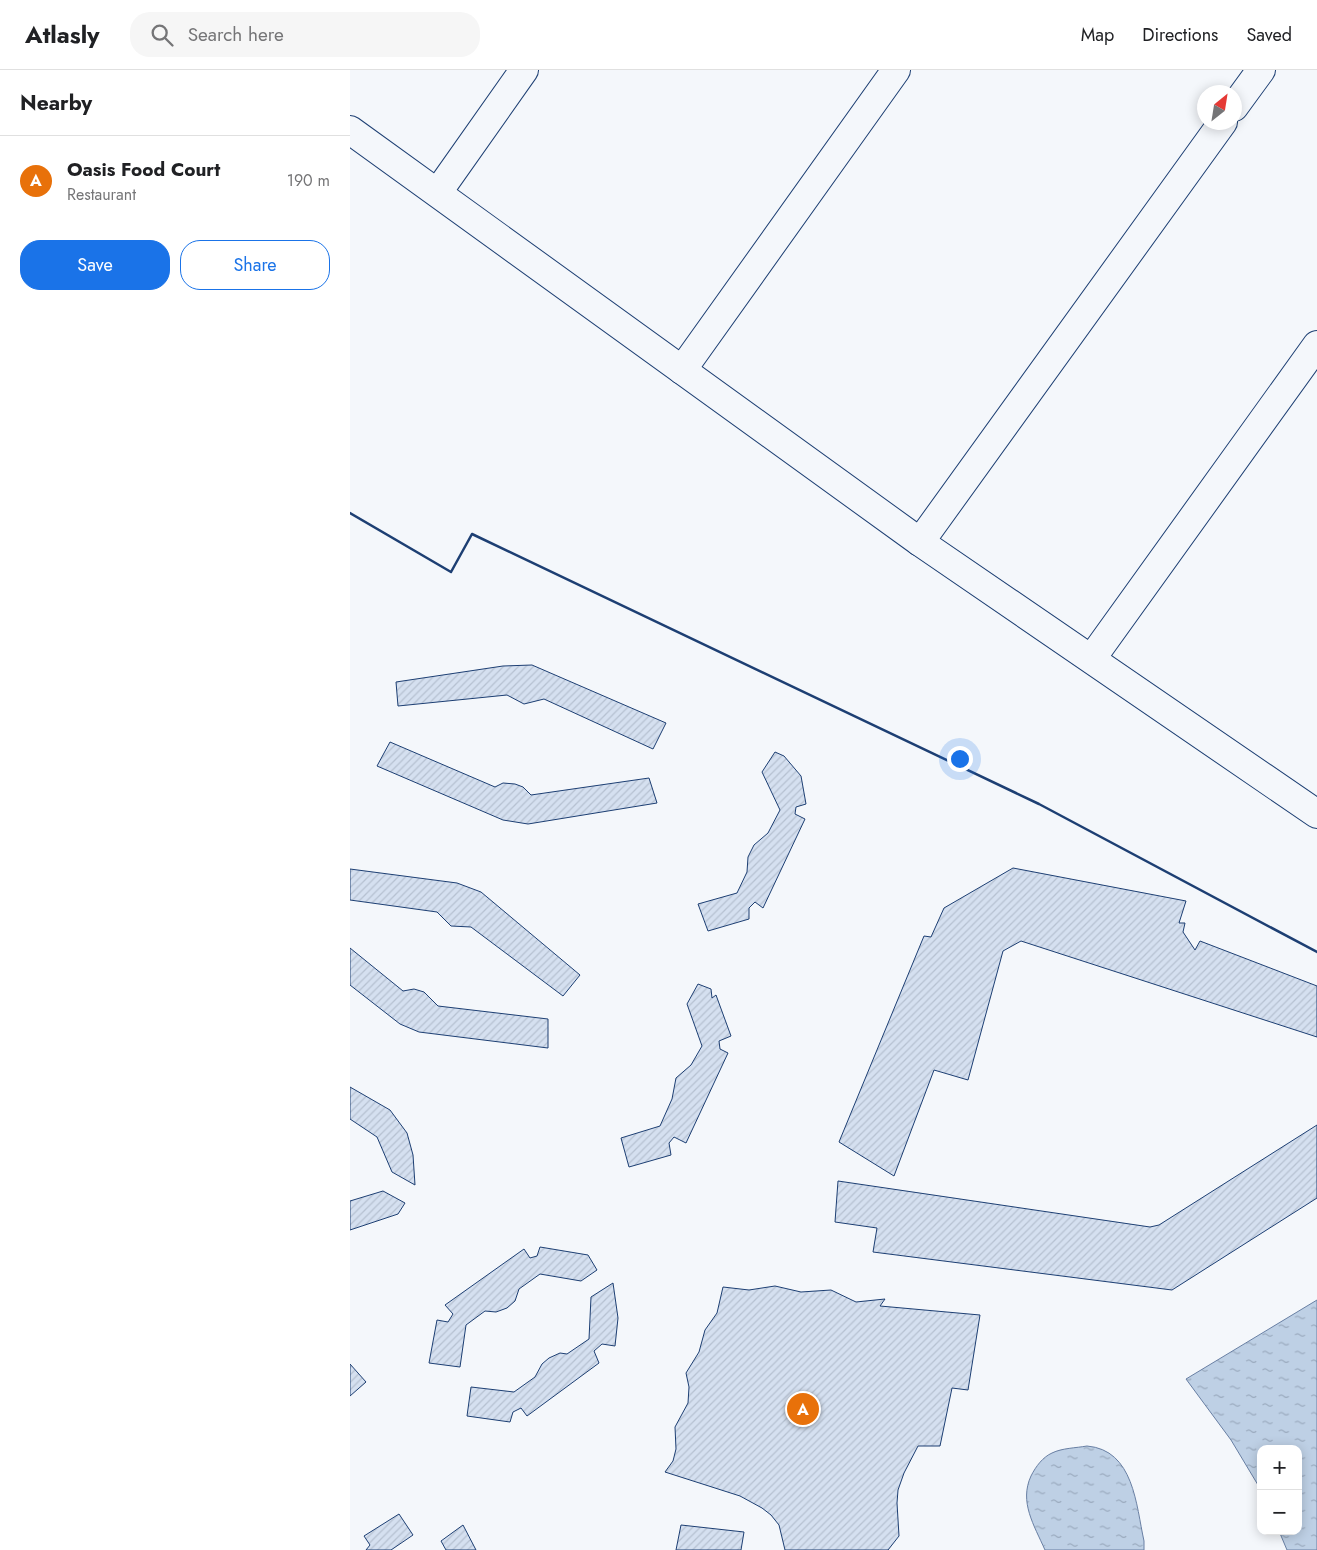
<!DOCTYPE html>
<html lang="en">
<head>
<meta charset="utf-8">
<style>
	body { margin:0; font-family:Jost,sans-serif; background:#f6f6f6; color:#202124 }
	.controls { position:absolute; right:15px; bottom:15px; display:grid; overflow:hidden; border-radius:10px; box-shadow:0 2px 12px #0003 }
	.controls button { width:45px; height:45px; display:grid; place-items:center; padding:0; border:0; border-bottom:1px solid #e0e0e0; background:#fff; color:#202124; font:25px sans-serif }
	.compass { position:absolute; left:847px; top:15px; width:45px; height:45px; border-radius:50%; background:#fff; box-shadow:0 2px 12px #0003; rotate:30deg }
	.you { position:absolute; left:609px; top:688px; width:18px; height:18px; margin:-12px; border:4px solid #fff; border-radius:50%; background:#1a73e8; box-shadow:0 0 0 8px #1a73e833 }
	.badge { display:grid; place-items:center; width:32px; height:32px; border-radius:50%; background:#1a73e8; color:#fff; font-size:16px; font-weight:700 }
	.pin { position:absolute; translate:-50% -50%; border:2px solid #fff; box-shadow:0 1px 5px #0006 }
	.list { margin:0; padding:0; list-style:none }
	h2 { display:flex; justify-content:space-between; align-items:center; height:65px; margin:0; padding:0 20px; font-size:21px }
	h2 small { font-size:16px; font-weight:400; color:#757577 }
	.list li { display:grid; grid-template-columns:32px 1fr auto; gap:15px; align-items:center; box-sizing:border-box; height:90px; padding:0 20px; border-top:1px solid #e0e0e0 }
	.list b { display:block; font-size:19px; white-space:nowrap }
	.list p { margin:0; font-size:16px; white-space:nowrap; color:#757577 }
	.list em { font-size:16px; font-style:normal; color:#757577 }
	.actions { display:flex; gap:10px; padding:15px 20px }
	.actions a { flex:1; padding:11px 0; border:1px solid #1a73e8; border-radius:20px; text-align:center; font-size:18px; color:#1a73e8 }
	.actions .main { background:#1a73e8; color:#fff }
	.icon { flex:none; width:28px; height:28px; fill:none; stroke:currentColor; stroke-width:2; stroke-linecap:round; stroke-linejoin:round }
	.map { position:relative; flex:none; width:967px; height:1480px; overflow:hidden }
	header { display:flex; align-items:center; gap:30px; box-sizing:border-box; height:70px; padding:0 25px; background:#fff; border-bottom:1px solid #e0e0e0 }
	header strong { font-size:24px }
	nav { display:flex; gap:28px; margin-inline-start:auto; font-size:18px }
	.search { width:350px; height:45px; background:#f6f6f6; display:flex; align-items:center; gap:12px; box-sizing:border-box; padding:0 18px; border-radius:20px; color:#757577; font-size:19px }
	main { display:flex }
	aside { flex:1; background:#fff }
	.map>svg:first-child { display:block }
</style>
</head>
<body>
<header>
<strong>Atlasly</strong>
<div class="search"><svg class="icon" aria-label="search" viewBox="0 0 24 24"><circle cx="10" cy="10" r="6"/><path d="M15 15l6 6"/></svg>Search here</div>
<nav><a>Map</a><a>Directions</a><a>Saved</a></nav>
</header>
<main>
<aside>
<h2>Nearby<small></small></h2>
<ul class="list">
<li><span class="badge" style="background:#e8710a">A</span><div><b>Oasis Food Court</b><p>Restaurant</p></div><em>190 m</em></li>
</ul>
<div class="actions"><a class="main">Save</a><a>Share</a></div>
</aside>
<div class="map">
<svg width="967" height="1480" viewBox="0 0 967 1480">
	<defs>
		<pattern id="water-ripples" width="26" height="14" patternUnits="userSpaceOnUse" patternTransform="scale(1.25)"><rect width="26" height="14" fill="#bed0e5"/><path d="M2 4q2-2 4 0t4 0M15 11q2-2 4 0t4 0" fill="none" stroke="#9aaabe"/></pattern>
		<pattern id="building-hatch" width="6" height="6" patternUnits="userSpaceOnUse" patternTransform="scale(1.25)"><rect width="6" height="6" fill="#d5e0f0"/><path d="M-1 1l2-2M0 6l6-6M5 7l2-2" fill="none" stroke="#b6c1d1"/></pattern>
	</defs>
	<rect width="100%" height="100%" fill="#f4f7fb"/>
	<g fill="url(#water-ripples)" stroke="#687fa3">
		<polygon points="967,1230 967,1480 937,1480 929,1461 948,1461 948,1379 911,1379 911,1420 881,1370 836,1309"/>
		<path d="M737,1376C784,1380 786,1435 794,1471V1480H695C684,1455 669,1432 681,1406C686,1396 693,1387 702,1383C712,1378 726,1378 737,1376Z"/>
	</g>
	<g fill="url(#building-hatch)" stroke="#1d3f73">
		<polygon points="182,595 316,653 303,679 194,629 174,634 157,625 48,636 46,612 153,596"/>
		<polygon points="40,672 145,717 153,713 165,714 173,717 181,725 299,708 307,733 178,754 153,750 27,696"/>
		<polygon points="425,682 434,686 451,706 456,734 446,737 445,744 455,749 413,838 405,832 399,838 399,849 358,861 348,834 387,823 397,802 398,787 404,775 418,763 430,740 412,702"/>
		<polygon points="663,798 836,831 829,853 835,853 833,862 845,880 850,871 967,916 967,967 671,871 653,881 618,1010 584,1000 544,1106 489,1072 574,866 581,867 594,838"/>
		<polygon points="0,799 107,813 131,822 230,905 213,926 121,857 101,856 87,842 0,830"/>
		<polygon points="0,878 53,921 64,919 74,922 88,936 198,949 198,978 69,962 50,954 0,915"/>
		<polygon points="348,914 361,919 362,928 366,925 381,966 369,971 370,979 378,983 336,1073 324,1067 319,1073 321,1085 279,1097 271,1068 310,1056 322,1029 326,1008 341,995 352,976 337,934"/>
		<polygon points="0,1017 40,1040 57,1063 63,1085 65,1115 42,1102 27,1067 0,1049"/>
		<polygon points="967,1055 967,1128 822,1220 523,1182 527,1158 485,1152 488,1111 800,1157 809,1155"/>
		<polygon points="33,1121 55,1133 48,1144 0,1160 0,1131"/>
		<polygon points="190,1177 238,1185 247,1200 231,1211 190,1204 169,1219 165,1231 157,1238 146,1242 135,1241 116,1255 110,1297 79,1293 87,1250 98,1252 103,1244 95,1235 174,1179 180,1188 187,1186"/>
		<polygon points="263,1213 268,1248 265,1276 252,1274 244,1281 249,1293 177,1346 171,1338 163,1342 160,1352 117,1346 121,1317 164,1322 185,1307 192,1294 199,1288 210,1283 217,1284 239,1269 241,1227"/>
		<polygon points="425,1216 451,1222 481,1220 506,1232 535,1229 530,1236 630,1245 618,1320 602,1318 590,1376 568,1376 554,1403 548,1420 547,1433 549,1466 538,1480 435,1480 429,1455 421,1445 412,1438 390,1426 315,1402 323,1391 326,1379 325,1357 338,1333 339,1317 336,1303 349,1282 355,1260 367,1243 373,1217 399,1220"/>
		<polygon points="0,1294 16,1312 0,1326"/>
		<polygon points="49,1444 63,1465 41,1480 16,1480 20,1475 14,1466"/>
		<polygon points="113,1455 126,1480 96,1480 91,1471"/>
		<polygon points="331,1455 394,1462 391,1480 326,1480"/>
	</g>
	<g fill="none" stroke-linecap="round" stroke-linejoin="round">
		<g stroke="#1d3f73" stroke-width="30">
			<g id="minor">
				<polyline points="884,37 911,0"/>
				<polyline points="0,60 570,472 967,744"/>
				<polyline points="88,122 174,0"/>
				<polyline points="332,300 546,0"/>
				<polyline points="570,472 873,52"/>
				<polyline points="742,588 967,275"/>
			</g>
		</g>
		<use href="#minor" stroke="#f4f7fb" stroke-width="28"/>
		<polyline stroke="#1d3f73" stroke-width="2.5" points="0,443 101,502 122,464 689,734 967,882"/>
	</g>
</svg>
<div class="controls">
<button>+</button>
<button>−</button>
</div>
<svg class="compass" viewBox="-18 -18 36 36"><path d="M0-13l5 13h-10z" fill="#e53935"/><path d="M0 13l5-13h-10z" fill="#757577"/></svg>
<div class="you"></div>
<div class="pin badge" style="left:453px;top:1339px;background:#e8710a">A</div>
</div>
</main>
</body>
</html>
